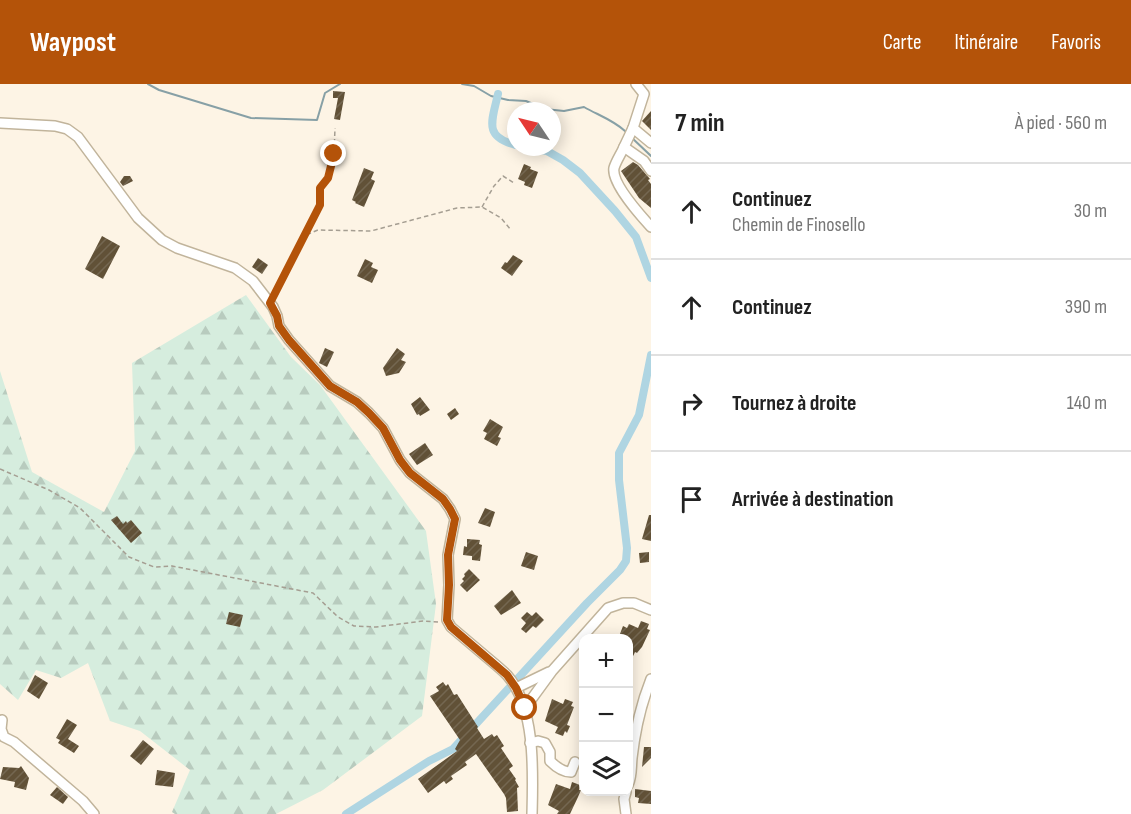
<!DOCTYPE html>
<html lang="fr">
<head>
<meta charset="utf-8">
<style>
	body { margin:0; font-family:"Sofia Sans Condensed",sans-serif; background:#f6f6f6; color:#222 }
	.controls { position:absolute; right:18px; bottom:18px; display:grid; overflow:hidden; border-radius:12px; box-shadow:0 3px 15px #0003 }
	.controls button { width:54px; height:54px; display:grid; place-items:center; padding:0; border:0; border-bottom:2px solid #e0e0e0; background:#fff; color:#222; font:30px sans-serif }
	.compass { position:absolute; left:507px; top:18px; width:54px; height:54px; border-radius:50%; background:#fff; box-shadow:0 3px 15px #0003; rotate:305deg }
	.stop { position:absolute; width:18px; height:18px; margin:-14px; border:4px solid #b45309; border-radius:50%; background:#fff }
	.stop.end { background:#b45309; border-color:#fff; box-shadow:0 2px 6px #0008 }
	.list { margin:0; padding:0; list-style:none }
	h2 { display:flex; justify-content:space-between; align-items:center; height:78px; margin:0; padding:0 24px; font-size:26px }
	h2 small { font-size:20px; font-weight:400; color:#767676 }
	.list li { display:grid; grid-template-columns:39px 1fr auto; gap:18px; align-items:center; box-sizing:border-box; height:96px; padding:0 24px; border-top:2px solid #e0e0e0 }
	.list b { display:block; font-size:22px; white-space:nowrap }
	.list p { margin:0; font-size:20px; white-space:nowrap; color:#767676 }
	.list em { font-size:20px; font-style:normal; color:#767676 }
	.icon { flex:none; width:33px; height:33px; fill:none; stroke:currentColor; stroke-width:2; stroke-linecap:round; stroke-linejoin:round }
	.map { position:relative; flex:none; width:651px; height:730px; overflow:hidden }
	header { display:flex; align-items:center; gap:36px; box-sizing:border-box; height:84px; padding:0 30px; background:#b45309; color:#fff }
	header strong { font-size:28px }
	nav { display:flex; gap:33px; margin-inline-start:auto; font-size:21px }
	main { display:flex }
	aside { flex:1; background:#fff }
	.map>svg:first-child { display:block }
</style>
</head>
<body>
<header>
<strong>Waypost</strong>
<nav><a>Carte</a><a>Itinéraire</a><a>Favoris</a></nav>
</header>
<main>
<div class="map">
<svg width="651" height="730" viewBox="0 0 651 730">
	<defs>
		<pattern id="forest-firs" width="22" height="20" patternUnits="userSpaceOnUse" patternTransform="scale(1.5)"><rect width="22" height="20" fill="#d6edde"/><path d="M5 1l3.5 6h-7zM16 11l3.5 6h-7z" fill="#b8cbbe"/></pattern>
		<pattern id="building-hatch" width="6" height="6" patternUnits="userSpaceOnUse" patternTransform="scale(1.5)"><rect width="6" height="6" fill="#615137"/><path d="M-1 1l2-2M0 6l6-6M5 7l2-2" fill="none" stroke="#746751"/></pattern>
	</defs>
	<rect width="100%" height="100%" fill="#fdf4e5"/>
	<polygon fill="url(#forest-firs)" points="246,211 291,273 320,301 426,447 436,520 422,632 323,706 276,730 175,730 172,728 190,686 140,647 110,637 88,579 61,594 36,586 18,616 0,600 0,287 32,388 104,428 135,367 132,279"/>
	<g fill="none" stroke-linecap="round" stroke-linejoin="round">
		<g stroke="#87a0a6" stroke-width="2">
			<polyline points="148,0 159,6 251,34 317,36 325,9 340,0"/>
			<path d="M462,0L474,2L491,12L508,16L526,17L545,25L564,27L584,23C598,31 613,36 625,47"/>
			<polyline points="631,53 651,72"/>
		</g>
		<g stroke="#afd5e2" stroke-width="8">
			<path d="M498,10C492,37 483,53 516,61"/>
			<polyline points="523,63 547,67 563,76 580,89 615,127 636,153 651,194"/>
			<polyline points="346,730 429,677 453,665 587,519 620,486 626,477 627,464 619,396 619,369 639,331 651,271"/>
		</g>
	</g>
	<g fill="url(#building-hatch)">
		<polygon points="333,7 345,8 340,36 334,35 338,14 333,14"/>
		<polygon points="651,27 651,46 642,37"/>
		<polygon points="633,78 638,81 650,95 648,96 651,100 651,124 639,114 621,87"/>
		<polygon points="524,80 531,83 530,85 538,88 532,104 524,101 525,98 518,95"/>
		<polygon points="364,84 374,88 371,95 375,97 364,123 355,119 356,118 352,116"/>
		<polygon points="124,92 130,92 133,97 123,102 120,98"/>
		<polygon points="102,152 120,162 103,195 85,185"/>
		<polygon points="513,171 523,177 512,192 501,184 505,178 507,179"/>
		<polygon points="258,174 268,181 262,190 252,183"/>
		<polygon points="365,175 373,179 371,183 378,186 372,199 357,192"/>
		<polygon points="325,264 334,268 327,283 319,279"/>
		<polygon points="397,264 405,270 401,276 406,278 399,289 386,292 383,284"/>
		<polygon points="420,313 430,326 420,332 419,330 417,331 411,320"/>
		<polygon points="455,324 459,330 451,336 447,330"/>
		<polygon points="490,335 503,343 498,353 501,354 497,362 484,355 487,349 483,347"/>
		<polygon points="425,359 433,371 417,381 409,370"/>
		<polygon points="485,424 495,428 490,443 478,439"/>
		<polygon points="649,431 651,431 651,457 642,455"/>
		<polygon points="117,432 123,440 126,437 127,439 131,436 142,449 131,459 111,436"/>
		<polygon points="467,455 480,456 479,460 482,461 480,477 472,476 472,472 463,471 464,462 467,463"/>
		<polygon points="526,468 538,472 534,486 521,482"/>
		<polygon points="649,468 649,478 640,479 639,469"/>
		<polygon points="469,485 480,496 467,508 460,501 464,497 462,495 465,492 464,490"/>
		<polygon points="512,506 521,519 501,531 494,522"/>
		<polygon points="229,528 243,531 240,543 226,540"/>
		<polygon points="527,528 532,532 536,528 544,536 536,544 533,542 526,549 521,545 526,539 521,534"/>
		<polygon points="641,537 649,540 647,545 650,546 642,563 637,569 635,568 628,583 628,555 618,555 623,542 627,544 629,540 638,544"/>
		<polygon points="35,591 48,599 39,615 27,607"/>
		<polygon points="443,598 446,602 448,600 454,611 457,610 478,643 477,644 484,655 492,650 494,653 497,651 504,662 501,664 513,682 509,685 516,695 515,696 519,703 517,704 518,727 507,728 506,714 504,710 476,670 465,678 467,681 451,692 453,695 446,700 444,697 428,709 418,695 457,667 455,665 460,656 430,612 439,607 436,603"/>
		<polygon points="552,615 563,620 565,615 573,618 571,622 574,623 567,641 570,642 567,649 565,647 563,652 555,649 558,643 545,637"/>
		<polygon points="67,635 77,641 68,655 79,662 74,669 58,659 60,656 56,654"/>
		<polygon points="143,656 154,665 141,681 130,672"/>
		<polygon points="644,663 651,663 651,674 642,683"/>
		<polygon points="21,682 29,694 26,706 14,703 15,698 0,695 3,683 19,684"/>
		<polygon points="157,686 175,689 173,703 155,701"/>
		<polygon points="572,698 580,701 579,706 581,706 578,713 570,730 557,730 559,727 548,721 556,700 570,705"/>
		<polygon points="57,703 68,713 63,720 50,711"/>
		<polygon points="635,705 651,707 651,720 638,719 639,714 635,713"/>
	</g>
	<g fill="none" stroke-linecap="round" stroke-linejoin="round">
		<g stroke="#c1b49b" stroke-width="12">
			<g id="minor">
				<polyline points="636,0 644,10 633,44 651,59"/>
				<path d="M0,39L55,42L67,45L78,53L138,134L162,156L177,164L235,184L253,197L273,223L277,232L279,242L289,256L330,302L357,318L369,329L383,344L400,376L410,389L443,415L450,425L455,435L448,471L449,501L447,536L451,543C464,554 477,565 490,576C496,581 502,586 507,591C536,624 533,689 532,730"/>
				<polyline points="633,44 624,63 644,77 651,87"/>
				<path d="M624,63C621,70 616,77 614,84C611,99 641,132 651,143"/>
				<polyline points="516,604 549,588"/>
				<polyline points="525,624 552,587 608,524 623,519 634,519 651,526"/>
				<polyline points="2,636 1,645 4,653 14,658 83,717 94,730"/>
				<path d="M530,659L538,657L545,659L550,668V677C556,683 563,688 571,688L575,678"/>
				<path d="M628,701C632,692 631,684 632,674C635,647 641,620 651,595"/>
				<polyline points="626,730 624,715 626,708"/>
			</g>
		</g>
		<g stroke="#a59e92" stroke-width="1.5" stroke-dasharray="4.5 3" stroke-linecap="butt">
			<polyline points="482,123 494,102 503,92 514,99"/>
			<path d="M306,150L320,121L319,104C335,86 334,67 335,44"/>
			<polyline points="275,210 306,151 318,146 371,147 457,124 482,123 501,134 511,146"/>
			<polyline points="0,385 49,406 80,424 129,473 154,483 172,482 313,509 338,533 354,542 376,543 423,537 438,538"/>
		</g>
		<use href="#minor" stroke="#fff" stroke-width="9"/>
	</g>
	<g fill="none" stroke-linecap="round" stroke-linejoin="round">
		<polyline stroke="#b45309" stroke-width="8" points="334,70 328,94 320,104 320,121 270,219 277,232 279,242 289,256 330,302 357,318 369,329 383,344 400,376 410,389 443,415 450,425 455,435 448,471 449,501 447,536 451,543 507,591 516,604 525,624"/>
	</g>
</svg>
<div class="controls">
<button>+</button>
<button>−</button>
<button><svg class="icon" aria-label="layers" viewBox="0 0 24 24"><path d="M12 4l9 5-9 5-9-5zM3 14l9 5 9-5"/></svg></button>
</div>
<svg class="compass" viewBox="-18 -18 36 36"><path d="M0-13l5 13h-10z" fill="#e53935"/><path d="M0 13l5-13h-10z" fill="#767676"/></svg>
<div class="stop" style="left:525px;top:624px"></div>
<div class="stop end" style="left:334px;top:70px"></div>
</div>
<aside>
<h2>7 min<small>À pied · 560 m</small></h2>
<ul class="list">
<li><svg class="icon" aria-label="ahead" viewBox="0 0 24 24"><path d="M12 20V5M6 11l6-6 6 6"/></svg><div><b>Continuez</b><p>Chemin de Finosello</p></div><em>30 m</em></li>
<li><svg class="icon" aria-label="ahead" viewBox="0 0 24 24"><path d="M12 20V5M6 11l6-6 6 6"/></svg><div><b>Continuez</b></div><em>390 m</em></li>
<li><svg class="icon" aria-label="right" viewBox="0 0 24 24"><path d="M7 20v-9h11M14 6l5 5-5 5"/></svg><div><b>Tournez à droite</b></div><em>140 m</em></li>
<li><svg class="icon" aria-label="arrive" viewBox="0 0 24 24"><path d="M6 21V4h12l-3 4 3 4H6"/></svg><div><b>Arrivée à destination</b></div></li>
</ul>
</aside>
</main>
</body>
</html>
